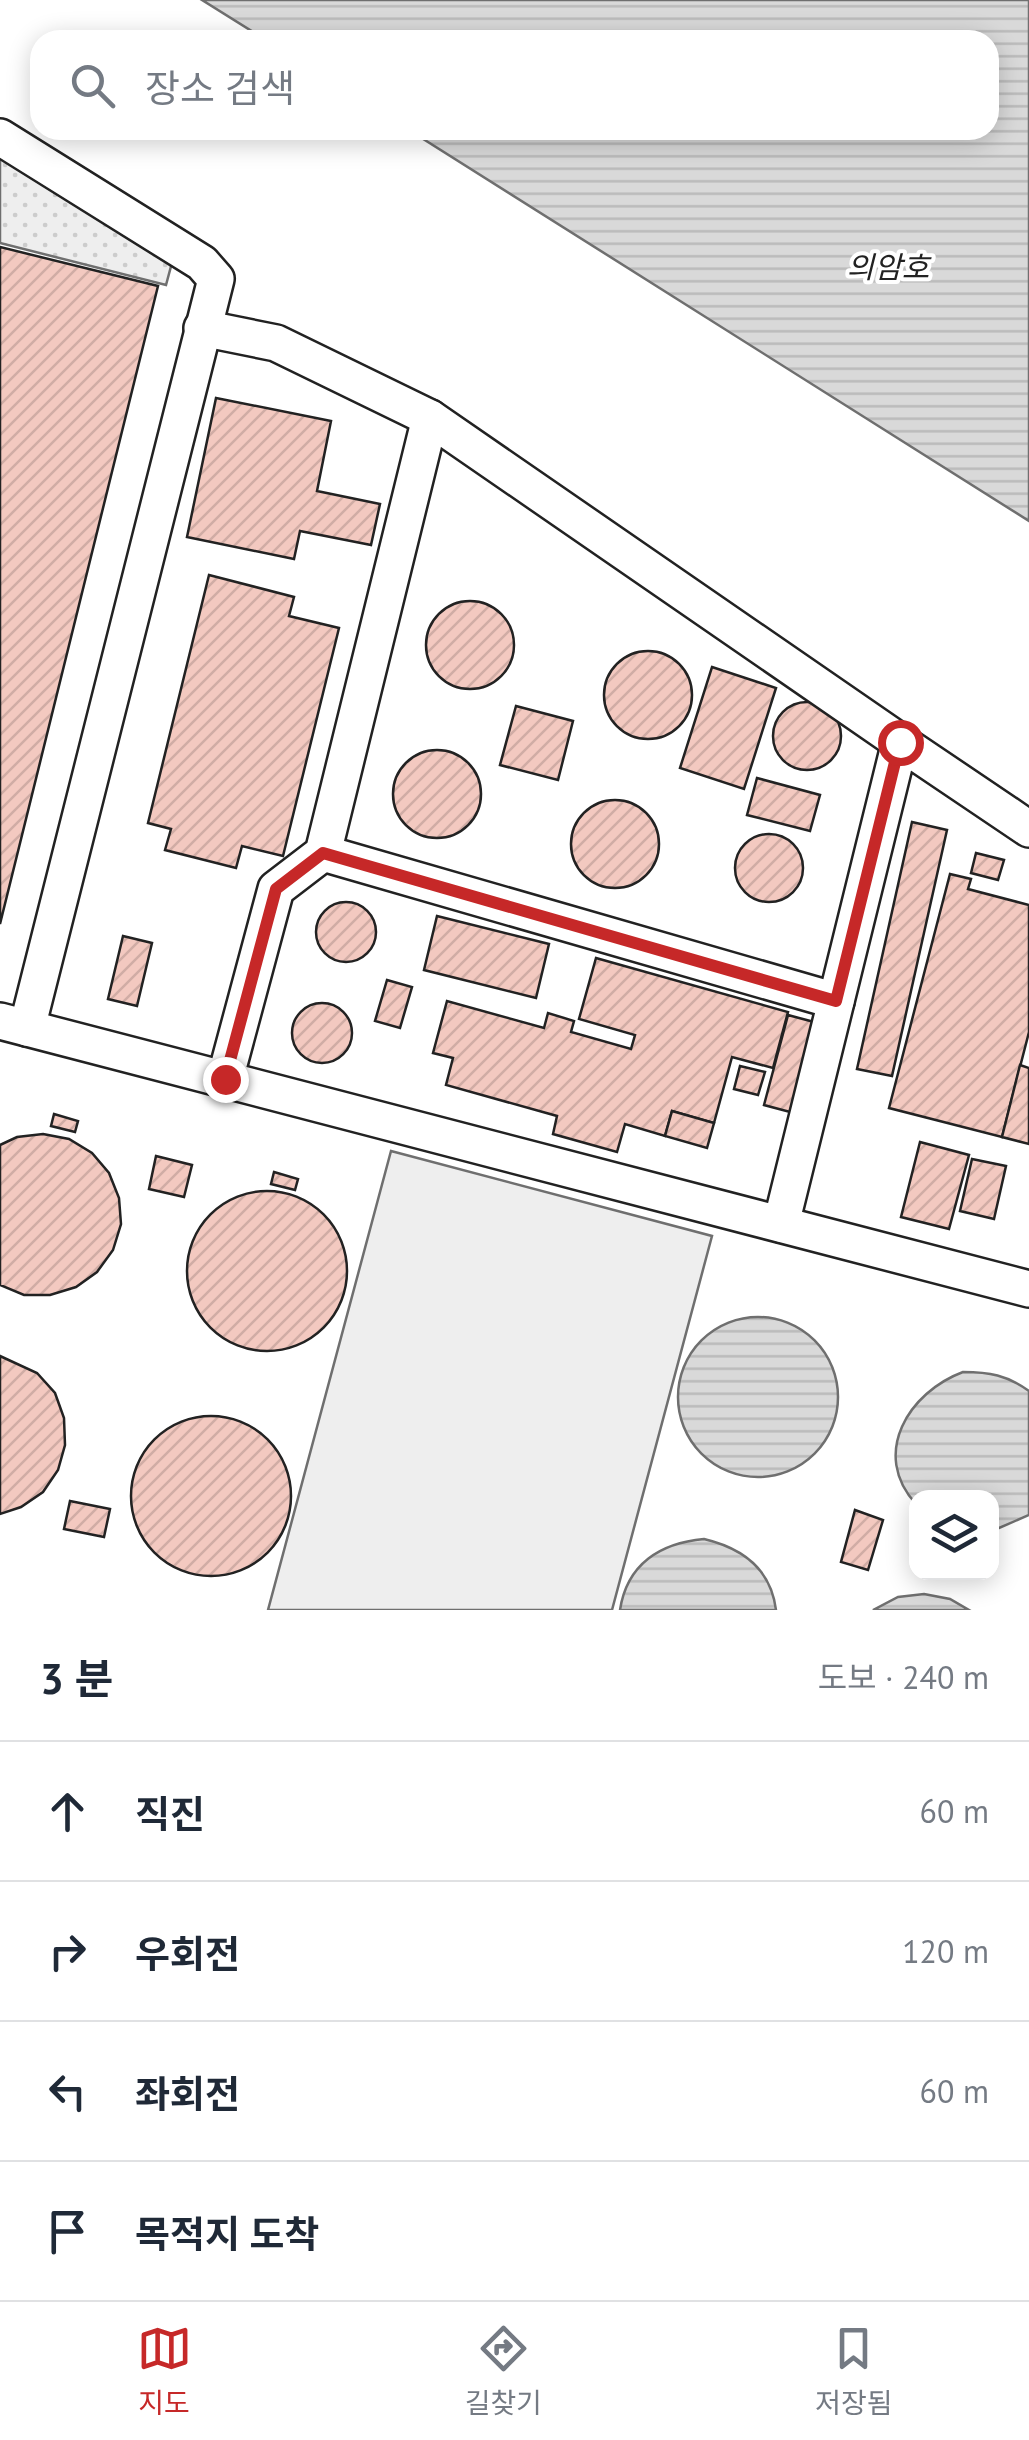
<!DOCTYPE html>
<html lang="ko">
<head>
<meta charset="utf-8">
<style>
	body { margin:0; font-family:"PT Sans","Noto Sans KR",sans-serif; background:#f2f2f3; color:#1f2937 }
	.controls { position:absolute; right:30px; bottom:30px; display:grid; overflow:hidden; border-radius:20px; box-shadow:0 5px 25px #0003 }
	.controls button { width:90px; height:90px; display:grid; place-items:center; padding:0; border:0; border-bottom:2px solid #e0e1e3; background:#fff; color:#1f2937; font:50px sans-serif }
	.stop { position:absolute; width:30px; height:30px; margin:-22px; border:8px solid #c62828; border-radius:50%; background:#fff }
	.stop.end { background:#c62828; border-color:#fff; box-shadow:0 2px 10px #0008 }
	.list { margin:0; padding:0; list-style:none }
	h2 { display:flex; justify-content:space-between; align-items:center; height:130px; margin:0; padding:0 40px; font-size:42px }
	h2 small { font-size:32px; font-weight:400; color:#747a83 }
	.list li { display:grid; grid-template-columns:65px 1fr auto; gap:30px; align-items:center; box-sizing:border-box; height:140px; padding:0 40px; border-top:2px solid #e0e1e3 }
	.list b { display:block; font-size:38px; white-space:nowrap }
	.list em { font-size:32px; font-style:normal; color:#747a83 }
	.icon { flex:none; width:55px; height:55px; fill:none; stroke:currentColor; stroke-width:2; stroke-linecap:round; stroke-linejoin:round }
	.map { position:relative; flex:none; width:1029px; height:1610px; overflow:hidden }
	.search { position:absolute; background:#fff; box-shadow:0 5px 25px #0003; left:30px; right:30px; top:30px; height:110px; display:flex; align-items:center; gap:25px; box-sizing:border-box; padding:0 35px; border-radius:30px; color:#747a83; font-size:38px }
	.sheet { height:690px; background:#fff }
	nav { display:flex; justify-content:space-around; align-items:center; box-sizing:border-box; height:140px; border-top:2px solid #e0e1e3; background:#fff; font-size:28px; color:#747a83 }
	nav a { display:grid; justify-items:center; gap:5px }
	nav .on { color:#c62828 }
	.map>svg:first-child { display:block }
</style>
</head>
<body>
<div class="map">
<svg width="1029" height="1610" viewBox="0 0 1029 1610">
	<defs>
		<pattern id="grass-dots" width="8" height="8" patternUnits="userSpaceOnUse" patternTransform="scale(2.5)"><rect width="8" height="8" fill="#eee"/><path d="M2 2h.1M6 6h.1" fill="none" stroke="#ccc" stroke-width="1.8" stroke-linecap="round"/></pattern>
		<pattern id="water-rules" width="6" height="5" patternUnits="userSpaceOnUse" patternTransform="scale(2.5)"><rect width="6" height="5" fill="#d9d9d9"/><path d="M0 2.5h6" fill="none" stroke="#bababa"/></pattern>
		<pattern id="building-hatch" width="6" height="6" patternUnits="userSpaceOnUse" patternTransform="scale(2.5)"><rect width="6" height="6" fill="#f3c9c0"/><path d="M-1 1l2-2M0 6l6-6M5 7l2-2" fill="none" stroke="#d0aca5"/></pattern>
	</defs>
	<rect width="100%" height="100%" fill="#fff"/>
	<polygon fill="url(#grass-dots)" stroke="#6f6f6f" stroke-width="2.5" points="0,149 174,255 166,285 0,243"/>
	<polygon fill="#eee" stroke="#6f6f6f" stroke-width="2.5" points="391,1151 712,1236 612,1610 268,1610"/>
	<g fill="url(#water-rules)" stroke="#6f6f6f" stroke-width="2.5">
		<polygon points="202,0 1029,0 1029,521 409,130 989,130 989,40 266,40"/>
		<circle cx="758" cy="1397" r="80"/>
		<path d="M963,1372C989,1372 1007,1375 1029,1391V1515L992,1531V1498H916V1504C870,1454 909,1392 963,1372Z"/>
		<path d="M704,1539C742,1548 771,1569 776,1610H620C627,1564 660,1543 704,1539Z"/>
		<polygon points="924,1594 950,1599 969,1610 873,1610 898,1597"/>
	</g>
	<g fill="url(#building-hatch)" stroke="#222" stroke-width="2.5">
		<polygon points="0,247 158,286 0,924"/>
		<polygon points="216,398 331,421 317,491 380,504 371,545 300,531 294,559 187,537"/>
		<polygon points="209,575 294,597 289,616 339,628 283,856 242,846 236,868 165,850 171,829 148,823"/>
		<circle cx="470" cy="645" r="44"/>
		<circle cx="648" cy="695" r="44"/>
		<polygon points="712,667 776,688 744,789 680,768"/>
		<circle cx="807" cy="736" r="34"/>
		<polygon points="516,706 573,721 558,780 500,765"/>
		<circle cx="437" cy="794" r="44"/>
		<polygon points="757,778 820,795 810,831 747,815"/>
		<circle cx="615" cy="844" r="44"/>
		<polygon points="912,822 947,830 892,1076 857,1069"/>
		<circle cx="769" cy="868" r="34"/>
		<polygon points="976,853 1004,860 998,880 971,873"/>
		<polygon points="950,874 971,879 968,889 1029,905 1029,1032 1002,1137 889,1108"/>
		<circle cx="346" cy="932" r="30"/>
		<polygon points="437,916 549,944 536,998 424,970"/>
		<polygon points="123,936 152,943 137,1006 108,999"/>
		<polygon points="596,958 788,1012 773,1068 732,1057 714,1123 672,1111 665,1136 625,1124 617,1152 553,1134 557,1116 446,1085 453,1058 433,1053 447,1001 544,1028 548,1013 574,1021 571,1032 631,1049 635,1035 579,1019"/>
		<polygon points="387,980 412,987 400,1028 375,1021"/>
		<circle cx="322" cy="1033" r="30"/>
		<polygon points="788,1015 814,1022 790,1112 764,1105"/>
		<polygon points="1020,1065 1029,1068 1029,1144 1002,1137"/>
		<polygon points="740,1066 765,1072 758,1095 734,1089"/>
		<polygon points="672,1111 714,1123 707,1148 665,1136"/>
		<polygon points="54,1114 78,1121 75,1132 51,1126"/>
		<polygon points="43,1134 69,1139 92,1153 109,1173 119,1198 121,1224 113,1250 97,1272 76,1287 50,1295 24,1295 0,1285 0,1145 17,1137"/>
		<polygon points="920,1142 969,1155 949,1229 901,1217"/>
		<polygon points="156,1156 192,1165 184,1197 149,1189"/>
		<polygon points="972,1159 1006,1166 994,1219 960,1211"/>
		<polygon points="274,1172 298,1179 295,1190 271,1184"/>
		<circle cx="267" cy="1271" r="80"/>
		<polygon points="0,1356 37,1373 55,1393 64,1418 65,1445 58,1470 43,1492 21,1507 0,1514"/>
		<circle cx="211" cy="1496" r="80"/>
		<polygon points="70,1501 110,1509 104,1537 64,1529"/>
		<polygon points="855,1510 883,1520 868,1570 841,1562"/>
	</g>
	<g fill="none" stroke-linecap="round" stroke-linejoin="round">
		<g stroke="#222" stroke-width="40">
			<g id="minor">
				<polyline points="0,137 202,263 216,279 27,1028"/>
				<polyline points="202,328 276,343 430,418 900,742"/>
				<polyline points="323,853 836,1001"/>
				<polyline points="0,1021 1029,1289"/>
				<polyline points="225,1079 276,889 323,853 430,418"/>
				<polyline points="781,1224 900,742 1029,829"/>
			</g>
		</g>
		<use href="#minor" stroke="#fff" stroke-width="35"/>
	</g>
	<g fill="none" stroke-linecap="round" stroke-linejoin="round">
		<polyline stroke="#c62828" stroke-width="12" points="225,1079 276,889 323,853 836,1001 900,742"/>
	</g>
	<g text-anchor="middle" stroke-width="8" stroke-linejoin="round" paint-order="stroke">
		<g font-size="30" font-style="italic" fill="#222" stroke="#fff">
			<text x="888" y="278">의암호</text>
		</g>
	</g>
</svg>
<div class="controls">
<button><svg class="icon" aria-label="layers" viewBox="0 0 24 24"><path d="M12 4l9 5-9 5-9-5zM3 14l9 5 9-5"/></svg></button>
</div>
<div class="stop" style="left:900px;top:742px"></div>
<div class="stop end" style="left:225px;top:1079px"></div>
<div class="search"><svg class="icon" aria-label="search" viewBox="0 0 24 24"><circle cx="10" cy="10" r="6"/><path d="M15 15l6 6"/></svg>장소 검색</div>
</div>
<section class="sheet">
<h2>3 분<small>도보 · 240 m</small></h2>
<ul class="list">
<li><svg class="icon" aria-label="ahead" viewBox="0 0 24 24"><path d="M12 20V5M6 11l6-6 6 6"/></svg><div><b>직진</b></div><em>60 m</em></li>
<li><svg class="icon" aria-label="right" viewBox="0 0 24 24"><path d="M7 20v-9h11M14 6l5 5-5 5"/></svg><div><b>우회전</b></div><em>120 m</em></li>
<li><svg class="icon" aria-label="left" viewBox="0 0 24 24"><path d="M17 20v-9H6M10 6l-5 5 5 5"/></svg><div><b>좌회전</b></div><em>60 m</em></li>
<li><svg class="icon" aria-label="arrive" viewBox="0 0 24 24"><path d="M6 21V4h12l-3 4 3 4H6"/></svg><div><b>목적지 도착</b></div></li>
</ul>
</section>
<nav>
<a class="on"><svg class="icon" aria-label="map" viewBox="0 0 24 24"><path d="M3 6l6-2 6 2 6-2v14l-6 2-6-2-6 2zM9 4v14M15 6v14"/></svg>지도</a>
<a><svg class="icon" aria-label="directions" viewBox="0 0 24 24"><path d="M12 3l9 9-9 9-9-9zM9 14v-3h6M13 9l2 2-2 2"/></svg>길찾기</a>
<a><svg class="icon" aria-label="saved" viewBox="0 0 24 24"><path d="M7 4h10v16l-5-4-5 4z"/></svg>저장됨</a>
</nav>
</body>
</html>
